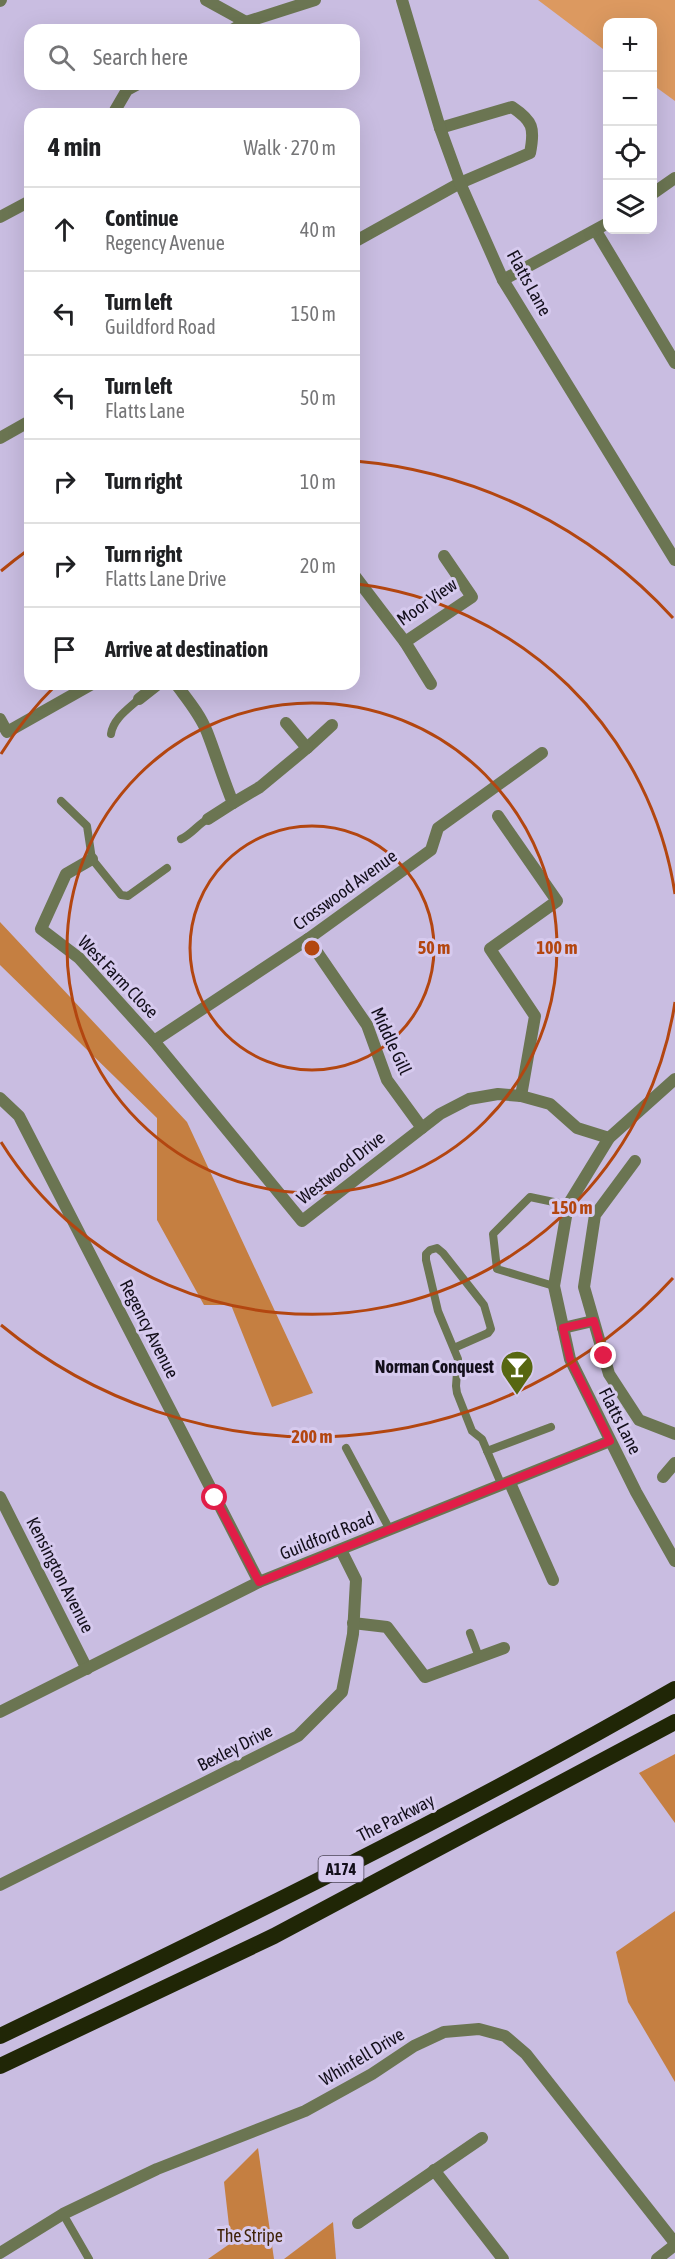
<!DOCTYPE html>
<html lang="en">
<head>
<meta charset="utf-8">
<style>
	body { margin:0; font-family:"Asap Condensed",sans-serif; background:#f2f2f2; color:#202124 }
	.controls { position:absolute; right:18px; top:18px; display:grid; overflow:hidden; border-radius:12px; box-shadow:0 6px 24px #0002 }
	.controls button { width:54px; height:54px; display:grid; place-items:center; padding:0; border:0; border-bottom:2px solid #e0e0e0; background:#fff; color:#202124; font:30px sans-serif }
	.stop { position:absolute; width:18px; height:18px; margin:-14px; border:4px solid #e11d48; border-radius:50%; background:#fff }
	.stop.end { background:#e11d48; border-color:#fff; box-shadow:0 2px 6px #0008 }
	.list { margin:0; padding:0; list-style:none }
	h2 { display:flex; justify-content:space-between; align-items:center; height:78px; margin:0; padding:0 24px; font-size:26px }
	h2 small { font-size:20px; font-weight:400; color:#757577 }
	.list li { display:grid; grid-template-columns:39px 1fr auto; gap:18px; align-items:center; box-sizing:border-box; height:84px; padding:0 24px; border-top:2px solid #e0e0e0 }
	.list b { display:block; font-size:22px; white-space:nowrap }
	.list p { margin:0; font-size:20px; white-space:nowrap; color:#757577 }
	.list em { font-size:20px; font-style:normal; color:#757577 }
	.icon { flex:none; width:33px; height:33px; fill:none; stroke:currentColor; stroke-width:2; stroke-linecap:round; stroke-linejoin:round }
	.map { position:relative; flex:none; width:675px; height:2259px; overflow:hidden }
	.search { position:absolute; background:#fff; box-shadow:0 6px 24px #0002; left:24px; top:24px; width:336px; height:66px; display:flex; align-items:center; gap:15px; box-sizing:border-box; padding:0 21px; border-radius:18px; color:#757577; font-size:22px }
	.panel { position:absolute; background:#fff; box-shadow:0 6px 24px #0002; left:24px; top:108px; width:336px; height:582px; border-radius:18px }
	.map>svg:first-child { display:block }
</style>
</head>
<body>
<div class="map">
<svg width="675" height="2259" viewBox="0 0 675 2259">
	<rect width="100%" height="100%" fill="#c9bde1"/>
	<polygon fill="#dc9960" points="538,0 675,0 675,101 653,85 652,22 608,22 607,52"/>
	<g fill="#c57f41">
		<polygon points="0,922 187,1122 313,1393 272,1407 231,1305 204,1305 157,1220 157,1118 0,965"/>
		<polygon points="675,1754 675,1823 639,1773"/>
		<polygon points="675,1911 675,2082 628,2002 616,1952"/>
		<polygon points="258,2148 274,2259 208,2259 231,2243 224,2182"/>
		<polygon points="333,2222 336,2259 284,2259"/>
	</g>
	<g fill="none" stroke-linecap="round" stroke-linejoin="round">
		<g stroke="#6b7552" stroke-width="8">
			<path d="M111,734C113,719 128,709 139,699"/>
			<polyline points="61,801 87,826 92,859 121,895 128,896 167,868"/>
			<path d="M181,839C192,834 198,824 208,819"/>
			<polyline points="554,1286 497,1269 493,1234 530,1197 568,1205"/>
			<polyline points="454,1348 488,1333 491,1329 484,1305 443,1253 437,1248 430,1250 426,1254 426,1260 438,1311 458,1359 456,1386 457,1393 472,1431 482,1439 502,1486"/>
			<polyline points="346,1448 390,1530"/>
			<polyline points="487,1451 551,1427"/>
			<polyline points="470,1633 479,1657"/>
			<polyline points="63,2214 89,2259"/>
		</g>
		<g stroke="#6b7552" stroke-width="12">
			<polyline points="206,0 246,22"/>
			<polyline points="0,1 1,0"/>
			<polyline points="232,30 246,22 315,0"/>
			<polyline points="113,114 127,90 138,84"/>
			<polyline points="652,194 675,178"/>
			<polyline points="0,217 30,201"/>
			<polyline points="596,231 675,363"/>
			<path d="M354,242L460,183L530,153C535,128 533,121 512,107L440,128"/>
			<polyline points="503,280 608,223"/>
			<polyline points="0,438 30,421"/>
			<polyline points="354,575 405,642 472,597 444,556"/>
			<polyline points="405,642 431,684"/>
			<path d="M176,684C187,699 200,714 207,732C216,755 223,779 233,803L208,819"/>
			<polyline points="139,699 158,684"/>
			<polyline points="0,719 7,732 92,684"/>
			<polyline points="307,748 332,725"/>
			<polyline points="233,803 260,787 307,748 286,723"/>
			<polyline points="498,816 557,901 490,949 535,1016 521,1096"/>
			<polyline points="92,859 66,874 41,929 79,958 154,1041 302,1221 440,1114 469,1099 498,1094 521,1096 550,1104 577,1128 609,1138"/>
			<polyline points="308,939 367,1025 387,1080 422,1128"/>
			<polyline points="154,1041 308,939 431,850 438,828 542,753"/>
			<polyline points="0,1098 19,1116 259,1582"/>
			<polyline points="635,1161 595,1215 584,1287 609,1374 639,1420 675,1434"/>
			<polyline points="563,1328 593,1321"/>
			<polyline points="663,1477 675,1463"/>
			<polyline points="510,1483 553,1580"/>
			<polyline points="0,1497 87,1669"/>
			<polyline points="353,1623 387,1627 425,1677 504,1648"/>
			<polyline points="0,1712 259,1582 610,1441"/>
			<polyline points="0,1885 298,1736 342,1692 353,1634 356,1580 341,1550"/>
			<polyline points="434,2170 503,2259"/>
			<polyline points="358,2223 482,2138"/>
			<polyline points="0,2253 63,2214 157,2169 305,2111 372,2074 414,2046 444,2032 479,2029 505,2036 526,2054 675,2243"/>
			<polyline points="657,2259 675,2245"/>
		</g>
		<g stroke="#6b7552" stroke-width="12">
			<polyline points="402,0 440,128 460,183 503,280 675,560"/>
			<polyline points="675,1079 609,1138 568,1205 554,1286 570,1359 636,1492 675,1561"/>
		</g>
		<g stroke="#202606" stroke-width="16">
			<path d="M0,2036C228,1927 456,1815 675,1689"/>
			<polyline points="0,2066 274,1936 675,1722"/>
		</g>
	</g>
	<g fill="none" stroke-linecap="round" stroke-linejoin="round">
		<polyline stroke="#e11d48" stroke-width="8" points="215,1498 259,1582 610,1441 570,1359 563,1328 594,1321 604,1356"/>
	</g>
	<g fill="none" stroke="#b34610" stroke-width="3">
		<circle cx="312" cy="948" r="122"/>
		<circle cx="312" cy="948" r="245"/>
		<path d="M675 1002A367 367 0 0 1 1 1142M1 754A367 367 0 0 1 57 684M357 584A367 367 0 0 1 675 894"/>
		<path d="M673 1278A489 489 0 0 1 1 1325M1 571A489 489 0 0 1 28 550M355 461A489 489 0 0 1 673 618"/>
	</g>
	<defs>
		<g id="bar-pin" transform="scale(1.725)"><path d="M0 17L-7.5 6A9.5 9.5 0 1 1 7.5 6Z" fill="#576711" stroke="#d6caee"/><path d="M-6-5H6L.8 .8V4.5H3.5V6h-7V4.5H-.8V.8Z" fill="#fff"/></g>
	</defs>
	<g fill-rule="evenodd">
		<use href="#bar-pin" x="517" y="1367"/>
	</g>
	<g text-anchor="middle" stroke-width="6" stroke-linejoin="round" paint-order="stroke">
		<rect fill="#d6caee" stroke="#4e475a" stroke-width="1.5" x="318.5" y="1856" width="45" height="26" rx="4.5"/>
		<g font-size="16" font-weight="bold" fill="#130f1b">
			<text x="341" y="1875">A174</text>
		</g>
		<g font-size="18" fill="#130f1b" stroke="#d6caee">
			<text transform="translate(529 283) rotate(61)" y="6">Flatts Lane</text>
			<text transform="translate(427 602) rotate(-35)" y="6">Moor View</text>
			<text transform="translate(345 890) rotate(-36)" y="6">Crosswood Avenue</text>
			<text transform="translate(118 977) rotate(46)" y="6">West Farm Close</text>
			<text transform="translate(391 1041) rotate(65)" y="6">Middle Gill</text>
			<text transform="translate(341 1168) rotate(-38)" y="6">Westwood Drive</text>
			<text transform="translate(149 1329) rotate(63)" y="6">Regency Avenue</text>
			<text transform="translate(620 1421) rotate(63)" y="6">Flatts Lane</text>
			<text transform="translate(327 1536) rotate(-22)" y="6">Guildford Road</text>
			<text transform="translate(60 1575) rotate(63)" y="6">Kensington Avenue</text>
			<text transform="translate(235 1748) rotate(-27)" y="6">Bexley Drive</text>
			<text transform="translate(396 1818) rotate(-27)" y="6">The Parkway</text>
			<text transform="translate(362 2057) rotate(-31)" y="6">Whinfell Drive</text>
		</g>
		<g font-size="18" font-weight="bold" fill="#130f1b" stroke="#d6caee" text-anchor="end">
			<text x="494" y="1373">Norman Conquest</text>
		</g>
		<g font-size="18" fill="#402308" stroke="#d6caee">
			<text x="250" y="2242">The Stripe</text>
		</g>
	</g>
	<circle cx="312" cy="948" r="9" fill="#b34610" stroke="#d6caee" stroke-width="3"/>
	<g font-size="18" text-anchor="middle" font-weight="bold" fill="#b34610" stroke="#d6caee" stroke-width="6" stroke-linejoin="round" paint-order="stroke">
		<text x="434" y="954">50 m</text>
		<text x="557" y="954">100 m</text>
		<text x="572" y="1214">150 m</text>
		<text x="312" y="1443">200 m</text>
	</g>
</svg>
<div class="controls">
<button>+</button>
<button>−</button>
<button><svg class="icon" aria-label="locate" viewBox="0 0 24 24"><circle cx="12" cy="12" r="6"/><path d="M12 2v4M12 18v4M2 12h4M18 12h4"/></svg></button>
<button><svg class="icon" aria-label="layers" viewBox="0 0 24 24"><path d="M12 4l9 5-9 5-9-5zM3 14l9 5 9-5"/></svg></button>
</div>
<div class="stop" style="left:215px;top:1498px"></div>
<div class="stop end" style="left:604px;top:1356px"></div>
<div class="search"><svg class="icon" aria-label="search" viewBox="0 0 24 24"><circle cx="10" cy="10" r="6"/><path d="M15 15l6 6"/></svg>Search here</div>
<section class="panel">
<h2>4 min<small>Walk · 270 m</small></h2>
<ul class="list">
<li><svg class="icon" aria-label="ahead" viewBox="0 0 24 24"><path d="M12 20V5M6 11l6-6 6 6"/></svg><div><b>Continue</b><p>Regency Avenue</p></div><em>40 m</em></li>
<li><svg class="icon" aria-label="left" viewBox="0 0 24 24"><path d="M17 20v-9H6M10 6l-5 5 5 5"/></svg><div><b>Turn left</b><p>Guildford Road</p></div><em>150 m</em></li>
<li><svg class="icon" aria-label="left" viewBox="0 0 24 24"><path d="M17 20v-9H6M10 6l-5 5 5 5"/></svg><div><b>Turn left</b><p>Flatts Lane</p></div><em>50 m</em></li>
<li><svg class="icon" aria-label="right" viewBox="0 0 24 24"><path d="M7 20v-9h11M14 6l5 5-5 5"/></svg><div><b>Turn right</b></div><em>10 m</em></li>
<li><svg class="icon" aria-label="right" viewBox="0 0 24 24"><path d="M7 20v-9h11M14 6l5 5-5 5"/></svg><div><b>Turn right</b><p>Flatts Lane Drive</p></div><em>20 m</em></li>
<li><svg class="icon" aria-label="arrive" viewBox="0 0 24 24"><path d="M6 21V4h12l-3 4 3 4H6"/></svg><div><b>Arrive at destination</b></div></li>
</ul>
</section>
</div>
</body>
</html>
